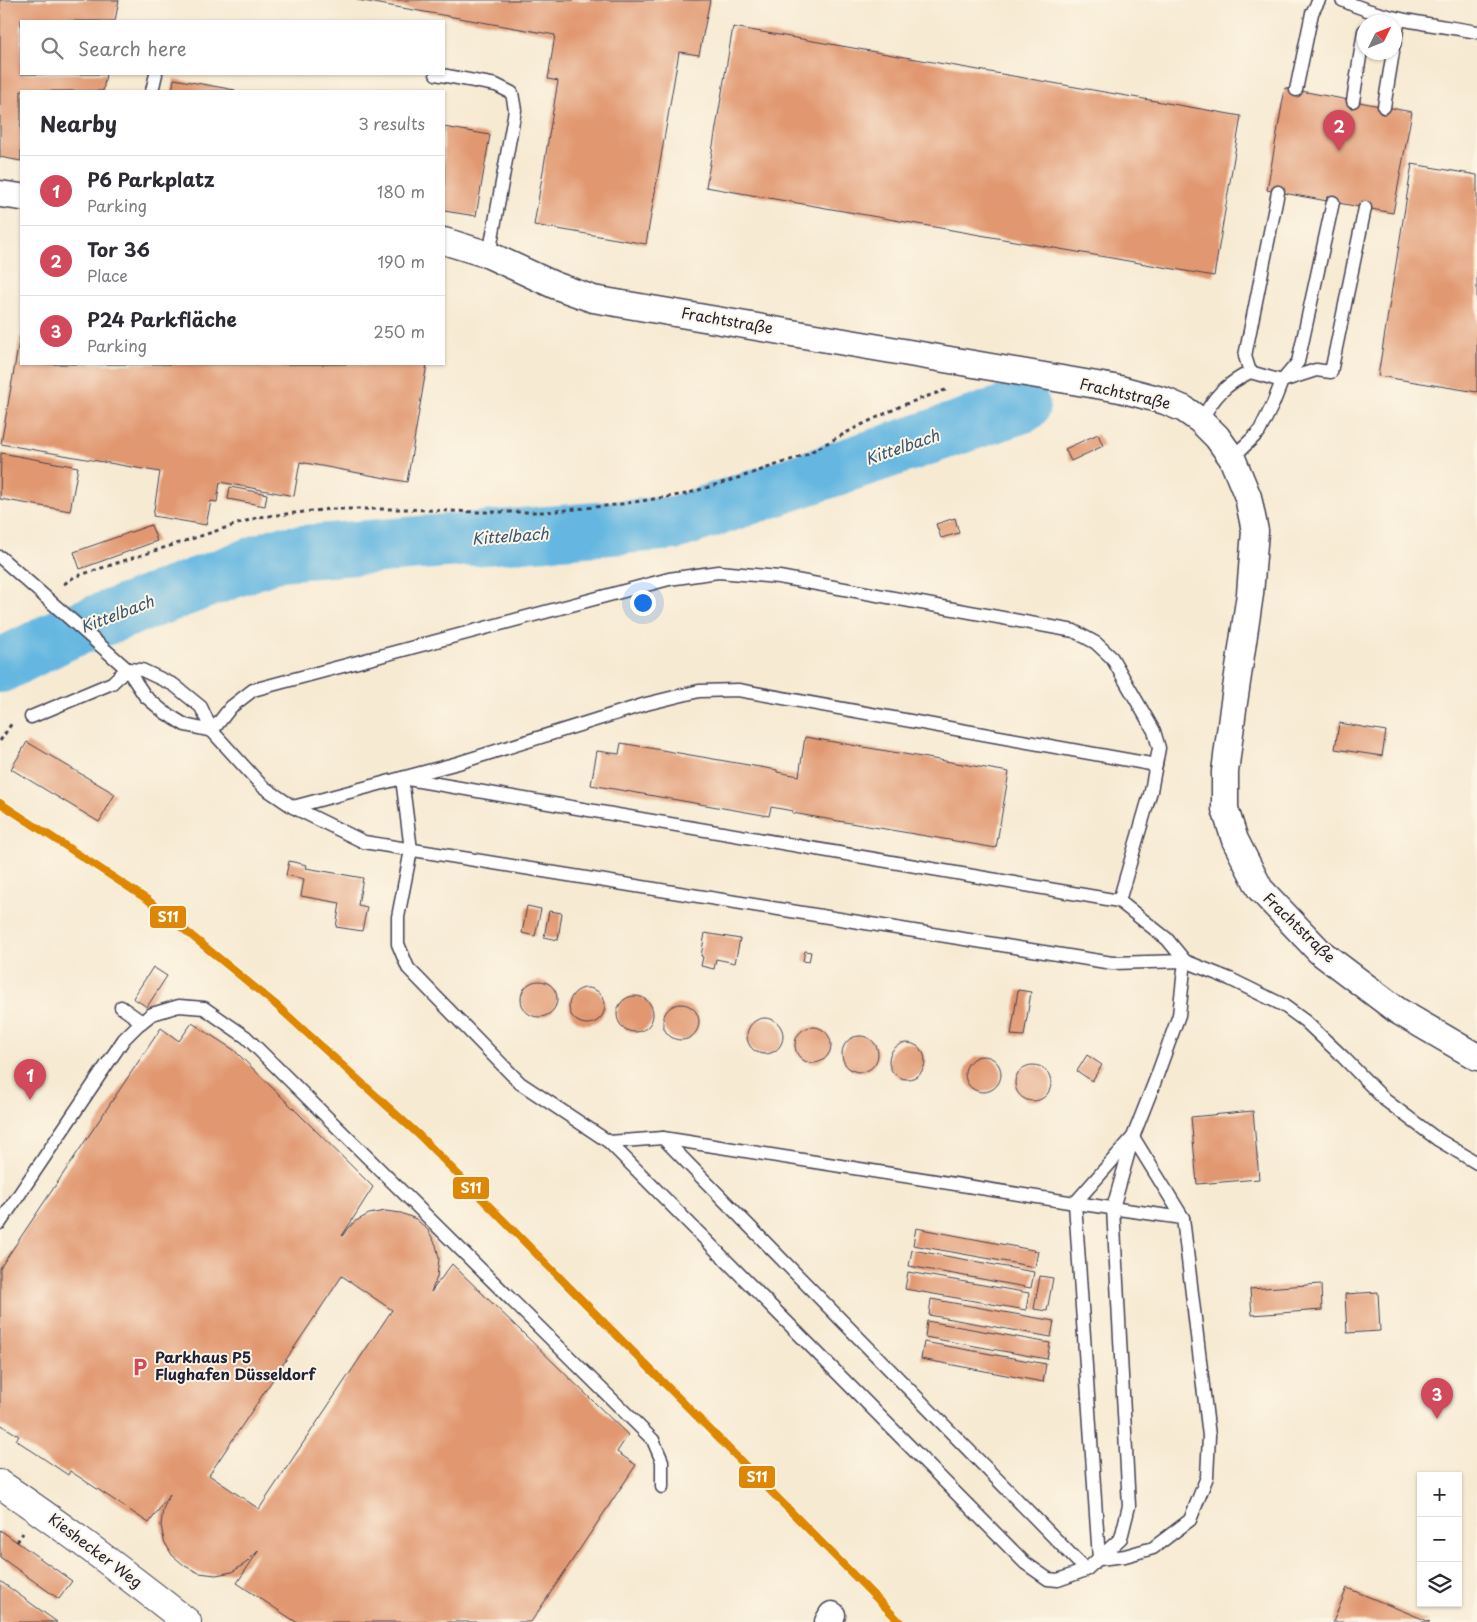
<!DOCTYPE html>
<html lang="en">
<head>
<meta charset="utf-8">
<style>
	body { margin:0; font-family:"Playpen Sans",sans-serif; background:#f7f7f7; color:#2b2b33 }
	.controls { position:absolute; right:15px; bottom:15px; display:grid; overflow:hidden; border-radius:0px; box-shadow:0 1px 4px #0004 }
	.controls button { width:45px; height:45px; display:grid; place-items:center; padding:0; border:0; border-bottom:1px solid #e1e1e2; background:#fff; color:#2b2b33; font:25px sans-serif }
	.compass { position:absolute; left:1357px; top:15px; width:45px; height:45px; border-radius:50%; background:#fff; box-shadow:0 1px 4px #0004; rotate:47deg }
	.you { position:absolute; left:642px; top:602px; width:18px; height:18px; margin:-12px; border:4px solid #fff; border-radius:50%; background:#1a73e8; box-shadow:0 0 0 8px #1a73e833 }
	.badge { display:grid; place-items:center; width:32px; height:32px; border-radius:50%; background:#d1495b; color:#fff; font-size:16px; font-weight:700 }
	.pin { position:absolute; translate:-50% -41px; filter:drop-shadow(0 1px 2px #0008) }
	.pin::after { content:''; position:absolute; top:26px; width:18px; height:15px; background:inherit; clip-path:polygon(0 0,100% 0,50% 100%) }
	.list { margin:0; padding:0; list-style:none }
	h2 { display:flex; justify-content:space-between; align-items:center; height:65px; margin:0; padding:0 20px; font-size:21px }
	h2 small { font-size:16px; font-weight:400; color:#7c7c81 }
	.list li { display:grid; grid-template-columns:32px 1fr auto; gap:15px; align-items:center; box-sizing:border-box; height:70px; padding:0 20px; border-top:1px solid #e1e1e2 }
	.list b { display:block; font-size:19px; white-space:nowrap }
	.list p { margin:0; font-size:16px; white-space:nowrap; color:#7c7c81 }
	.list em { font-size:16px; font-style:normal; color:#7c7c81 }
	.icon { flex:none; width:28px; height:28px; fill:none; stroke:currentColor; stroke-width:2; stroke-linecap:round; stroke-linejoin:round }
	.map { position:relative; flex:none; width:1477px; height:1622px; overflow:hidden }
	.search { position:absolute; background:#fff; box-shadow:0 1px 4px #0004; left:20px; top:20px; width:425px; height:55px; display:flex; align-items:center; gap:12px; box-sizing:border-box; padding:0 18px; border-radius:0px; color:#7c7c81; font-size:19px }
	.panel { position:absolute; background:#fff; box-shadow:0 1px 4px #0004; left:20px; top:90px; width:425px; height:275px; border-radius:0px }
	.map>svg:first-child { display:block }
</style>
</head>
<body>
<div class="map">
<svg width="1477" height="1622" viewBox="0 0 1477 1622">
	<rect width="100%" height="100%" fill="#fcf5e5"/>
	<filter id="ink" filterUnits="userSpaceOnUse"><feTurbulence type="fractalNoise" baseFrequency=".02" numOctaves="2"/><feDisplacementMap in="SourceGraphic" scale="10" xChannelSelector="R" yChannelSelector="G"/><feConvolveMatrix kernelMatrix="1 2 1 2 8 2 1 2 1" color-interpolation-filters="sRGB"/></filter>
	<filter id="wash" filterUnits="userSpaceOnUse"><feTurbulence type="fractalNoise" baseFrequency=".0096" numOctaves="4" result="noise"/><feDisplacementMap in="SourceGraphic" scale="20" xChannelSelector="R" yChannelSelector="G"/><feGaussianBlur stdDeviation="1.12" result="paint"/><feColorMatrix in="noise" values="0 0 0 0 0 0 0 0 0 0 0 0 0 0 0 0 0 1.4 0 .05"/><feComposite in="paint" operator="in"/></filter>
	<g filter="url(#wash)">
		<rect width="100%" height="100%" fill="#f7ead3"/>
		<g fill="none" stroke-linecap="round" stroke-linejoin="round">
			<polyline stroke="#65b7e1" stroke-width="54" points="0,666 66,633 279,554 675,523 1023,406"/>
		</g>
		<g id="blocks">
			<g fill="#e19770" fill-rule="evenodd">
				<polygon points="0,0 119,0 115,21 21,21 21,74 106,74 103,91 21,91 21,161 0,157"/>
				<polygon points="357,0 710,0 699,55 679,52 646,244 534,225 558,81 548,79 555,35"/>
				<polygon points="733,27 1241,116 1214,276 706,187"/>
				<polygon points="174,79 235,90 235,91 172,91"/>
				<polygon points="1285,88 1412,112 1393,213 1267,190"/>
				<polygon points="444,127 490,135 476,216 444,211"/>
				<polygon points="1412,164 1477,175 1477,392 1378,376"/>
				<polygon points="20,336 21,364 427,364 407,482 300,462 294,496 220,482 217,502 211,501 206,525 153,516 160,472 1,444"/>
				<polygon points="1098,434 1103,446 1071,461 1065,449"/>
				<polygon points="1,453 78,467 70,511 0,499"/>
				<polygon points="230,487 267,494 265,506 228,499"/>
				<polygon points="955,518 959,533 941,538 936,524"/>
				<polygon points="151,525 157,541 80,569 74,552"/>
				<polygon points="1339,723 1386,731 1382,756 1335,749"/>
				<polygon points="805,737 1009,772 996,848 792,813 793,811 771,807 769,816 591,785 597,751 619,754 621,743 777,770 777,772 799,776"/>
				<polygon points="27,742 115,794 99,822 11,769"/>
				<polygon points="289,861 307,865 306,868 363,878 358,905 367,907 362,931 336,927 340,903 301,896 304,879 286,875"/>
				<polygon points="527,906 541,909 535,936 522,933"/>
				<polygon points="549,911 562,913 558,940 544,937"/>
				<polygon points="705,933 740,939 735,963 716,959 714,969 701,966 703,957 701,956"/>
				<polygon points="805,951 811,952 809,962 803,961"/>
				<polygon points="153,967 167,976 147,1007 133,998"/>
				<circle cx="539" cy="999" r="18"/>
				<circle cx="587" cy="1006" r="18"/>
				<polygon points="1018,990 1031,992 1024,1036 1011,1035"/>
				<circle cx="635" cy="1014" r="18"/>
				<circle cx="681" cy="1022" r="18"/>
				<circle cx="765" cy="1036" r="18"/>
				<path d="M192,1023L234,1050L373,1187L342,1236L354,1222L369,1214L385,1211L401,1213L416,1219L428,1230L436,1245L439,1258L437,1277L431,1292L452,1264L628,1435L617,1452L636,1465L531,1622H296L237,1583L259,1550L246,1563L232,1572L216,1575L199,1573L185,1566L172,1555L164,1541L161,1525L163,1509L170,1494L149,1523L70,1471L68,1475L16,1440L19,1436L0,1424V1268L161,1028L179,1041ZM342,1276L392,1310L259,1509L209,1475Z"/>
				<circle cx="813" cy="1045" r="18"/>
				<circle cx="860" cy="1054" r="18"/>
				<circle cx="907" cy="1061" r="18"/>
				<polygon points="1087,1055 1102,1065 1092,1081 1077,1071"/>
				<circle cx="983" cy="1074" r="18"/>
				<circle cx="1033" cy="1083" r="18"/>
				<polygon points="1253,1111 1259,1179 1197,1184 1191,1117"/>
				<polygon points="916,1228 1038,1251 1035,1267 913,1245"/>
				<polygon points="912,1250 1034,1272 1031,1288 909,1266"/>
				<polygon points="908,1272 1029,1293 1026,1310 905,1289"/>
				<polygon points="1040,1276 1053,1278 1047,1311 1034,1309"/>
				<polygon points="1321,1284 1322,1310 1252,1315 1250,1289"/>
				<polygon points="1378,1292 1380,1331 1347,1333 1345,1294"/>
				<polygon points="931,1299 1054,1321 1051,1337 929,1315"/>
				<polygon points="927,1321 1050,1343 1047,1359 925,1337"/>
				<polygon points="924,1342 1046,1364 1043,1382 921,1359"/>
				<polygon points="0,1530 72,1581 59,1599 0,1557"/>
				<polygon points="0,1581 57,1622 0,1622"/>
				<polygon points="1347,1588 1430,1622 1333,1622"/>
			</g>
		</g>
	</g>
	<g filter="url(#ink)">
		<use href="#blocks" fill-opacity="0" stroke="#424052" stroke-width="1"/>
		<g fill="none" stroke-linecap="round" stroke-linejoin="round">
			<g stroke="#424052" stroke-width="15">
				<g id="lane">
					<path d="M1342,0C1384,20 1431,24 1477,32"/>
					<polyline points="1394,45 1399,19"/>
					<polyline points="436,74 496,85 512,93 515,110 489,255"/>
					<polyline points="1296,90 1312,13 1319,0"/>
					<polyline points="152,91 156,74"/>
					<polyline points="1353,101 1364,31"/>
					<polyline points="1384,107 1393,52"/>
					<polyline points="1250,372 1245,356 1278,192"/>
					<path d="M1201,421C1214,396 1225,385 1250,372L1282,381L1316,370L1331,372L1365,208"/>
					<polyline points="1232,458 1259,432 1273,404 1282,381 1298,362 1333,202"/>
					<polyline points="0,557 127,669 145,696 164,712 185,725 212,731"/>
					<polyline points="127,669 142,670 174,685 201,707 212,731 262,786 293,807 364,842 1112,963 1185,961 1179,1015 1155,1081 1133,1137 1075,1203 1099,1559 1125,1556 1153,1548 1190,1520 1207,1477 1209,1436 1183,1218 1133,1137"/>
					<polyline points="31,717 112,683 127,669"/>
					<polyline points="212,731 231,707 253,690 669,579 718,572 779,577 1074,631 1096,643 1112,658 1154,731 1159,748 1151,791 1119,901"/>
					<polyline points="293,807 458,763 646,704 699,691 738,690 1156,765"/>
					<polyline points="121,1007 142,1022"/>
					<polyline points="1133,1137 1113,1208 1129,1506 1121,1538 1086,1570 1058,1580 1048,1579 1025,1563 609,1142 520,1083 408,968 398,944 398,917 411,850 402,778 1119,901 1167,939 1185,961 1230,979 1283,1005 1305,1021 1343,1057 1385,1100 1437,1139 1477,1163"/>
					<polyline points="663,1138 1086,1570"/>
					<polyline points="609,1142 663,1138 1075,1203 1183,1218"/>
					<polyline points="0,1223 124,1039 138,1025 152,1014 179,1006 204,1008 246,1037 653,1440 662,1461 662,1487"/>
				</g>
			</g>
			<g stroke="#424052" stroke-width="29">
				<g id="street">
					<polyline points="0,194 21,197"/>
					<polyline points="444,241 489,255 554,285 593,299 1120,389 1165,401 1184,409 1201,421 1217,437 1232,458 1248,497 1255,531 1250,594 1233,709 1225,772 1225,809 1235,840 1260,889 1320,952 1398,1011 1477,1057"/>
					<polyline points="828,1622 832,1615"/>
				</g>
			</g>
			<g stroke="#424052" stroke-width="30">
				<path id="secondary" d="M0,1484C64,1527 126,1574 187,1622"/>
			</g>
			<g stroke="#424052" stroke-width="3" stroke-dasharray="4 4" stroke-linecap="butt">
				<polyline points="64,584 74,577 259,517 331,509 405,509 475,512 546,512 615,505 686,494 741,477 805,455 857,427 903,405 948,389"/>
				<polyline points="0,741 12,723"/>
				<polyline points="17,1542 23,1533"/>
			</g>
			<use href="#lane" stroke="#fff" stroke-width="12"/>
			<use href="#street" stroke="#fff" stroke-width="26"/>
			<use href="#secondary" stroke="#fff" stroke-width="28"/>
			<g stroke="#fcf5e5" stroke-width="11">
				<polyline id="rail-1" points="0,803 148,900 275,1004 420,1136 900,1622"/>
			</g>
			<use href="#rail-1" stroke="#de8706" stroke-width="8"/>
		</g>
	</g>
	<defs>
		<g id="parking-bare" transform="scale(1.5)"><path d="M-3.5-5.5H1a3.5 3.5 0 0 1 0 7H-1V5.5H-3.5ZM-1-3.4V-.6H.8a1.4 1.4 0 0 0 0-2.8Z" fill="#d1495b" stroke="#fcf5e5" stroke-width="2.5" paint-order="stroke"/></g>
	</defs>
	<g fill-rule="evenodd">
		<use href="#parking-bare" x="140" y="1367"/>
	</g>
	<g text-anchor="middle" stroke-width="4" stroke-linejoin="round" paint-order="stroke">
		<g font-size="15" fill="#22223b" stroke="#fcf5e5">
			<text transform="translate(727 321) rotate(10)" y="5">Frachtstraße</text>
			<text transform="translate(1125 394) rotate(13)" y="5">Frachtstraße</text>
			<text transform="translate(1299 928) rotate(44)" y="5">Frachtstraße</text>
			<text transform="translate(95 1551) rotate(37)" y="5">Kieshecker Weg</text>
		</g>
		<g font-size="15" font-weight="bold" fill="#22223b" stroke="#fcf5e5" text-anchor="start">
			<text x="155" y="1363">Parkhaus P5<tspan x="155" dy="17">Flughafen Düsseldorf</tspan></text>
		</g>
		<g font-size="16" font-style="italic" fill="#395675" stroke="#fcf5e5">
			<text transform="translate(902 447) rotate(-19)" y="6">Kittelbach</text>
			<text transform="translate(510 536) rotate(-4)" y="6">Kittelbach</text>
			<text transform="translate(117 614) rotate(-21)" y="6">Kittelbach</text>
		</g>
	</g>
	<g stroke="#fcf5e5" stroke-width="2">
		<rect x="149" y="905" width="38" height="24" rx="5" fill="#de8706"/>
		<rect x="452" y="1176" width="38" height="24" rx="5" fill="#de8706"/>
		<rect x="738" y="1465" width="38" height="24" rx="5" fill="#de8706"/>
	</g>
	<g font-size="14" text-anchor="middle" font-weight="bold" fill="#fff">
		<text x="168" y="922">S11</text>
		<text x="471" y="1193">S11</text>
		<text x="757" y="1482">S11</text>
	</g>
</svg>
<div class="controls">
<button>+</button>
<button>−</button>
<button><svg class="icon" aria-label="layers" viewBox="0 0 24 24"><path d="M12 4l9 5-9 5-9-5zM3 14l9 5 9-5"/></svg></button>
</div>
<svg class="compass" viewBox="-18 -18 36 36"><path d="M0-13l5 13h-10z" fill="#e53935"/><path d="M0 13l5-13h-10z" fill="#7c7c81"/></svg>
<div class="you"></div>
<div class="pin badge" style="left:30px;top:1100px">1</div>
<div class="pin badge" style="left:1339px;top:151px">2</div>
<div class="pin badge" style="left:1437px;top:1419px">3</div>
<div class="search"><svg class="icon" aria-label="search" viewBox="0 0 24 24"><circle cx="10" cy="10" r="6"/><path d="M15 15l6 6"/></svg>Search here</div>
<section class="panel">
<h2>Nearby<small>3 results</small></h2>
<ul class="list">
<li><span class="badge">1</span><div><b>P6 Parkplatz</b><p>Parking</p></div><em>180 m</em></li>
<li><span class="badge">2</span><div><b>Tor 36</b><p>Place</p></div><em>190 m</em></li>
<li><span class="badge">3</span><div><b>P24 Parkfläche</b><p>Parking</p></div><em>250 m</em></li>
</ul>
</section>
</div>
</body>
</html>
